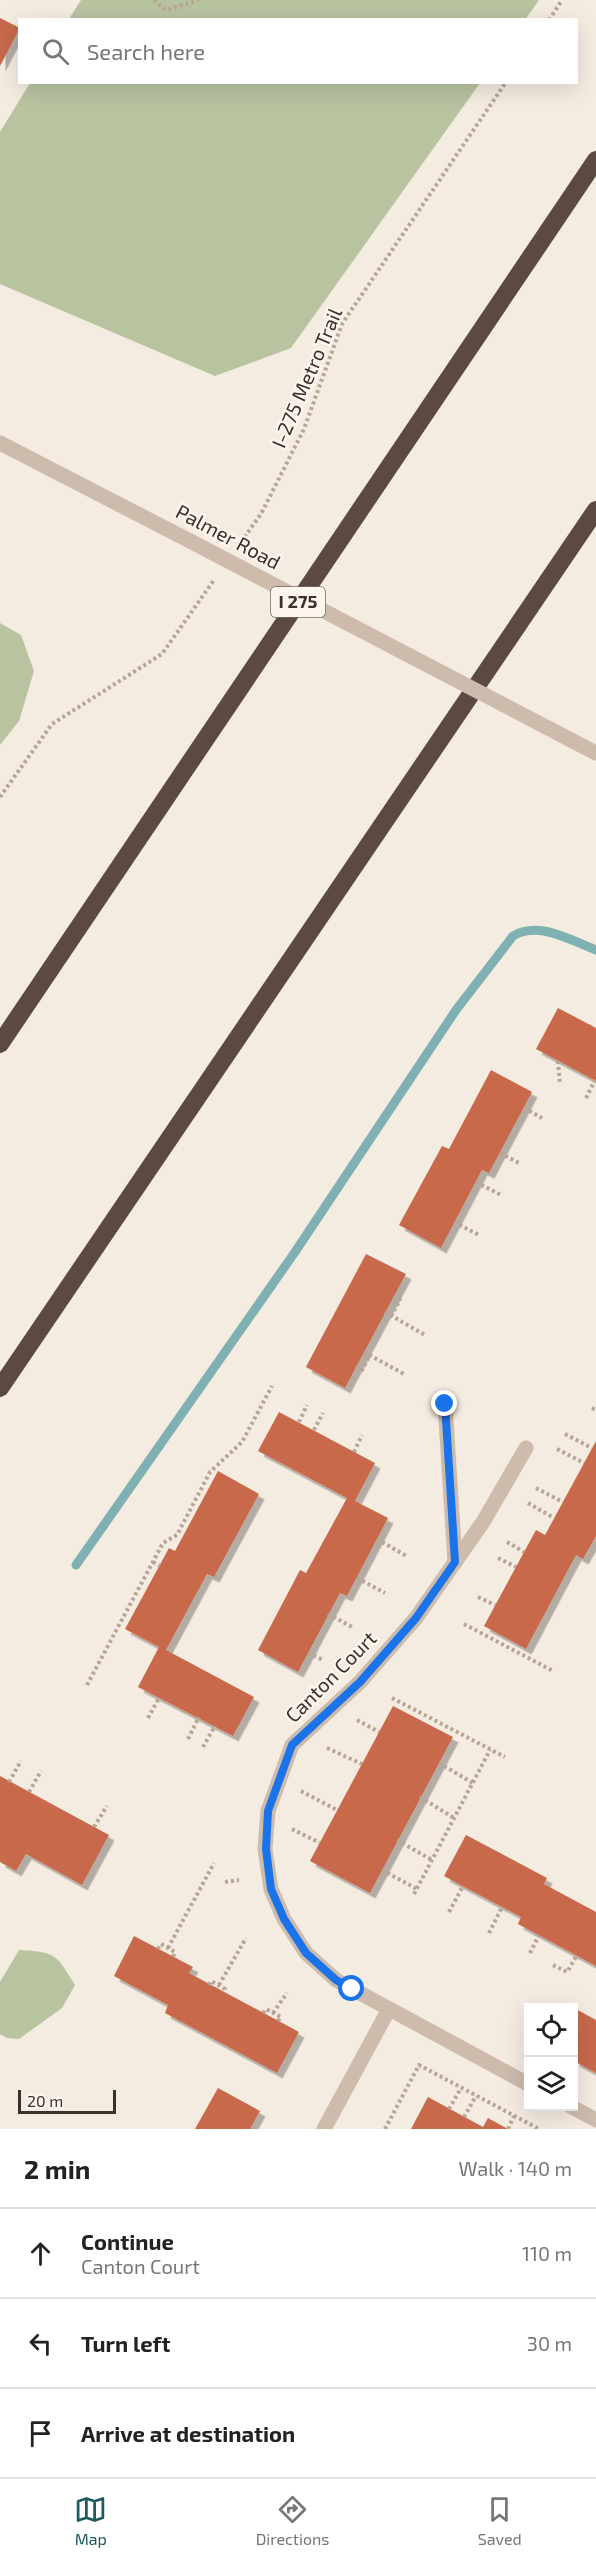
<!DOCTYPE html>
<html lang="en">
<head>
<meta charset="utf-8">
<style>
	body { margin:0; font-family:"Exo 2",sans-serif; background:#f6f6f6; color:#222 }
	.controls { position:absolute; right:18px; bottom:18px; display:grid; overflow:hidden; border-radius:0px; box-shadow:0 6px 24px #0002 }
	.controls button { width:54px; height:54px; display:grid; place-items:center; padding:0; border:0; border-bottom:2px solid #e0e0e0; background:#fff; color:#222; font:30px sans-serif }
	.scale { position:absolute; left:18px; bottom:15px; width:98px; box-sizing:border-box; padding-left:6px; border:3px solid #3b302b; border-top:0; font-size:16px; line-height:21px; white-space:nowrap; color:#3b302b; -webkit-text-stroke:4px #fbf5ee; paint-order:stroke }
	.stop { position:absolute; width:18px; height:18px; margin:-14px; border:4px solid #1a73e8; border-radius:50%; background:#fff }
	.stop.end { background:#1a73e8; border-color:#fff; box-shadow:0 2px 6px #0008 }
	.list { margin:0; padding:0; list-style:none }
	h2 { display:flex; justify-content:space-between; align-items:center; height:78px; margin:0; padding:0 24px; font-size:26px }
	h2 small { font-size:20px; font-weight:400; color:#767676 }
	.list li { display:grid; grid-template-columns:39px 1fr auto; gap:18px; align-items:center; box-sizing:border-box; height:90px; padding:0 24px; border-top:2px solid #e0e0e0 }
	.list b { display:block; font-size:22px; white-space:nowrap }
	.list p { margin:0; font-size:20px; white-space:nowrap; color:#767676 }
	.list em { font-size:20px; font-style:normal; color:#767676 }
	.icon { flex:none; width:33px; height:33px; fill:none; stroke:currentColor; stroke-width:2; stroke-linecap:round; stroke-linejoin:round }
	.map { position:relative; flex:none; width:596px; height:2129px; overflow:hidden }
	.search { position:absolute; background:#fff; box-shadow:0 6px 24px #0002; left:18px; right:18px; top:18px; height:66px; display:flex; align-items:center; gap:15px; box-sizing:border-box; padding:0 21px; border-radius:0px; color:#767676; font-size:22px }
	.sheet { height:348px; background:#fff }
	nav { display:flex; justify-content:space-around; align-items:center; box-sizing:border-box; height:84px; border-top:2px solid #e0e0e0; background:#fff; font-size:16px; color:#767676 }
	nav a { display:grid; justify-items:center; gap:3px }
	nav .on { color:#1f5a5e }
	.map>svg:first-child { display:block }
</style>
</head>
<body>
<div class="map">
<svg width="596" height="2129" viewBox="0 0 596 2129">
	<defs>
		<filter id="shadow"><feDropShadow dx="5.5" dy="5.5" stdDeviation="0" flood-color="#0004"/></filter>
	</defs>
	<rect width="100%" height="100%" fill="#f4ebe1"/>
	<g fill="#b8c4a0">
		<polygon points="81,0 539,0 525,20 69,19"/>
		<polygon points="30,83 30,82 480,83 291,348 215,376 0,284 0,132"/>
		<polygon points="0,623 21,635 34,671 19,721 0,745"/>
		<path d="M19,1950C56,1952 56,1954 75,1985L62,2008L19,2039L7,2038L0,2034V1982Z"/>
	</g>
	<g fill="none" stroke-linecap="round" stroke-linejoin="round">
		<path stroke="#7fb0b2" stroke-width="9" d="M76,1565L295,1252L456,1010L513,936C538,920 572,941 596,950"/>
	</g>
	<g fill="#c8694b" filter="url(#shadow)">
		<polygon points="0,18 20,28 0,66"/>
		<polygon points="558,1008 596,1028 596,1081 536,1049"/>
		<polygon points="491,1070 532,1092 489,1173 482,1170 441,1248 399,1225 442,1146 449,1149"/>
		<polygon points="366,1254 406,1274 345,1388 306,1367"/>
		<polygon points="279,1412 375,1463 355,1501 388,1518 347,1596 340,1593 298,1672 258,1650 300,1570 306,1573 347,1498 258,1451"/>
		<polygon points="596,1441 596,1536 583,1559 576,1555 526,1649 484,1626 536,1530 545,1535"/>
		<polygon points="218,1471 259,1494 214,1577 207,1574 166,1650 254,1697 233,1736 138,1687 159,1647 125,1629 169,1548 175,1551"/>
		<polygon points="393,1706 453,1737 370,1893 310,1861"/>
		<polygon points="0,1776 109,1835 82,1885 26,1854 16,1871 0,1862"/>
		<polygon points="466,1835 547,1878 544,1884 596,1912 596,1966 518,1924 521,1917 444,1876"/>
		<polygon points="134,1936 193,1967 189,1973 299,2032 277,2073 165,2013 168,2005 114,1976"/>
		<polygon points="574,2008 596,2020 596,2073 574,2061"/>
		<polygon points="218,2088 260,2111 250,2129 195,2129"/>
		<polygon points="428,2097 483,2127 488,2118 508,2129 411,2129"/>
	</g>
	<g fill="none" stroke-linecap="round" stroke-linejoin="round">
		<g stroke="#b9a596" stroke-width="4" stroke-dasharray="3 3" stroke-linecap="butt">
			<polyline points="154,0 166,10 199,0"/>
			<polyline points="549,20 562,0"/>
			<polyline points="241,542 261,514 304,429 342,324 506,82"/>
			<polyline points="0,797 52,724 162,654 214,580"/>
			<polyline points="558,1061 560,1085"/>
			<polyline points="586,1098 595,1080"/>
			<polyline points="524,1108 542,1118"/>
			<polyline points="500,1153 519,1163"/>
			<polyline points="476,1182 501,1195"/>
			<polyline points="454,1222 479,1235"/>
			<polyline points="385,1312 425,1335"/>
			<polyline points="391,1316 400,1300 393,1297"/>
			<polyline points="364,1352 404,1374"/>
			<polyline points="356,1366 362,1370 370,1355"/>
			<polyline points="592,1408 596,1410"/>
			<polyline points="299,1422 307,1405"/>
			<polyline points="314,1430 323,1413"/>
			<polyline points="565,1434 592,1448"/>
			<polyline points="557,1449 584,1463"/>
			<polyline points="354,1452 362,1435"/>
			<polyline points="536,1488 563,1502"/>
			<polyline points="528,1503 554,1518"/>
			<polyline points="377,1539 408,1557"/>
			<polyline points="507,1542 524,1552"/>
			<polyline points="498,1558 516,1567"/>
			<polyline points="153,1562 160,1566"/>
			<polyline points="357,1578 385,1593"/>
			<polyline points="478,1597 495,1605"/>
			<polyline points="328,1614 354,1628"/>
			<polyline points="464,1624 553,1671"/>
			<polyline points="308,1653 323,1660"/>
			<polyline points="87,1685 163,1543 177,1535 210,1472 242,1442 272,1386"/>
			<polyline points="392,1698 505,1757"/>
			<polyline points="148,1718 159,1698"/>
			<polyline points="357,1720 379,1732"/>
			<polyline points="188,1739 199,1717"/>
			<polyline points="203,1747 215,1726"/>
			<polyline points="327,1748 362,1764"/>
			<polyline points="439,1763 473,1783"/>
			<polyline points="9,1782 21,1761"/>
			<polyline points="301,1791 337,1810"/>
			<polyline points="29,1792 41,1771"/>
			<polyline points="420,1797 454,1818"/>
			<polyline points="94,1827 107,1806"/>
			<polyline points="292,1829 320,1843"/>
			<polyline points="397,1840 432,1860"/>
			<polyline points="382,1870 417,1889"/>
			<polyline points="225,1882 239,1880"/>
			<polyline points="414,1894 490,1750"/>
			<polyline points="449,1912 463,1886"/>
			<polyline points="489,1933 502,1907"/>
			<polyline points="168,1948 214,1863"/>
			<polyline points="158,1949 161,1944 175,1952 173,1957"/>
			<polyline points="530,1953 539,1935"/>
			<polyline points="553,1965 567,1972 577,1955"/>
			<polyline points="209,1985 211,1981 225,1989 224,1992"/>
			<polyline points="219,1985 246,1938"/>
			<polyline points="263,2013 266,2009 281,2017 278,2021"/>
			<polyline points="273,2013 287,1993"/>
			<polyline points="449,2109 461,2088"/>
			<polyline points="464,2117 476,2096"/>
			<polyline points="385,2129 419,2065 539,2129"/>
			<polyline points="508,2129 514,2116"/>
		</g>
		<g stroke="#cdbbac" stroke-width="15">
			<polyline points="445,1404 455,1562"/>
			<polyline points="455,1562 483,1522 526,1448"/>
		</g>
		<g stroke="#cdbbac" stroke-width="15">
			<polyline points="455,1562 416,1618 360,1682 292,1745 268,1811 265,1849 271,1889 284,1919 306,1953 336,1980 528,2084"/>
			<polyline points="570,2106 596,2120"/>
			<polyline points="324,2129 389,2009"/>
		</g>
		<g stroke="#cdbbac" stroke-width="15">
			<polyline points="0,443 190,541"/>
			<polyline points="571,740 596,753"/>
		</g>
		<g stroke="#5c4a42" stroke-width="18">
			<polyline points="0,1044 596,160"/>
			<polyline points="0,1388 596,510"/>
		</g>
		<polyline stroke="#cdbbac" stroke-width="15" points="190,541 571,740"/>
	</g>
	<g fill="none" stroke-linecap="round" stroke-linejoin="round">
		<polyline stroke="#1a73e8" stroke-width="8" points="352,1989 336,1980 306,1953 284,1919 271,1889 266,1849 268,1811 292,1745 360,1682 416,1618 455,1562 445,1404"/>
	</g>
	<g text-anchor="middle" stroke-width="5" stroke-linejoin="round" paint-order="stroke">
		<rect fill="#fbf5ee" stroke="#756b66" stroke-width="1.5" x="271" y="587" width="54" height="30" rx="4.5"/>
		<g font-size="18" font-weight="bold" fill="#3b302b">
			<text x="298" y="608">I 275</text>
		</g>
		<g font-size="20" fill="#3b302b" stroke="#fbf5ee">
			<text transform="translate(307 378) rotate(-67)" y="7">I-275 Metro Trail</text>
			<text transform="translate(228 537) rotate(28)" y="7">Palmer Road</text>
			<text transform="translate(331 1677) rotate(-45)" y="7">Canton Court</text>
		</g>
	</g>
</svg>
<div class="controls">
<button><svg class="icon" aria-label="locate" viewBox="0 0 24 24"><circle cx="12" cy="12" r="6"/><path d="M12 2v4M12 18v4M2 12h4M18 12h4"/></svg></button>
<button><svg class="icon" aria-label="layers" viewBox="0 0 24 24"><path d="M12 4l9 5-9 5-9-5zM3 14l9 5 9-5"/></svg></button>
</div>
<div class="scale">20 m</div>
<div class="stop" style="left:352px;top:1989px"></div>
<div class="stop end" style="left:445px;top:1404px"></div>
<div class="search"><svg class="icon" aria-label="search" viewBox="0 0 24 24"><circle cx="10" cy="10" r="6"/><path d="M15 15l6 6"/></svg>Search here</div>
</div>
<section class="sheet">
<h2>2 min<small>Walk · 140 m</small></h2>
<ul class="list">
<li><svg class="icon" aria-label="ahead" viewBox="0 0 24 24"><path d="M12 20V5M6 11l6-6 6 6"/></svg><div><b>Continue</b><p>Canton Court</p></div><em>110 m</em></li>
<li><svg class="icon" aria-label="left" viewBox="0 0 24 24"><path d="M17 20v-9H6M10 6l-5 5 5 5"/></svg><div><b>Turn left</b></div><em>30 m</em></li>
<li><svg class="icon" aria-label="arrive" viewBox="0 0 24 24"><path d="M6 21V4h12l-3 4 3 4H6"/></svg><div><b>Arrive at destination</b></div></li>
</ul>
</section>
<nav>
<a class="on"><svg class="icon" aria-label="map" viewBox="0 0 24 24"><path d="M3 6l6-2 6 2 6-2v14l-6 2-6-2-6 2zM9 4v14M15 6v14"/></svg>Map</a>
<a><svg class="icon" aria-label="directions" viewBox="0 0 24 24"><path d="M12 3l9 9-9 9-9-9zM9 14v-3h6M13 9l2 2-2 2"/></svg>Directions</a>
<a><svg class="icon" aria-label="saved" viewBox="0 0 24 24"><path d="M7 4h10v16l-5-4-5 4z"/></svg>Saved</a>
</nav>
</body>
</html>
